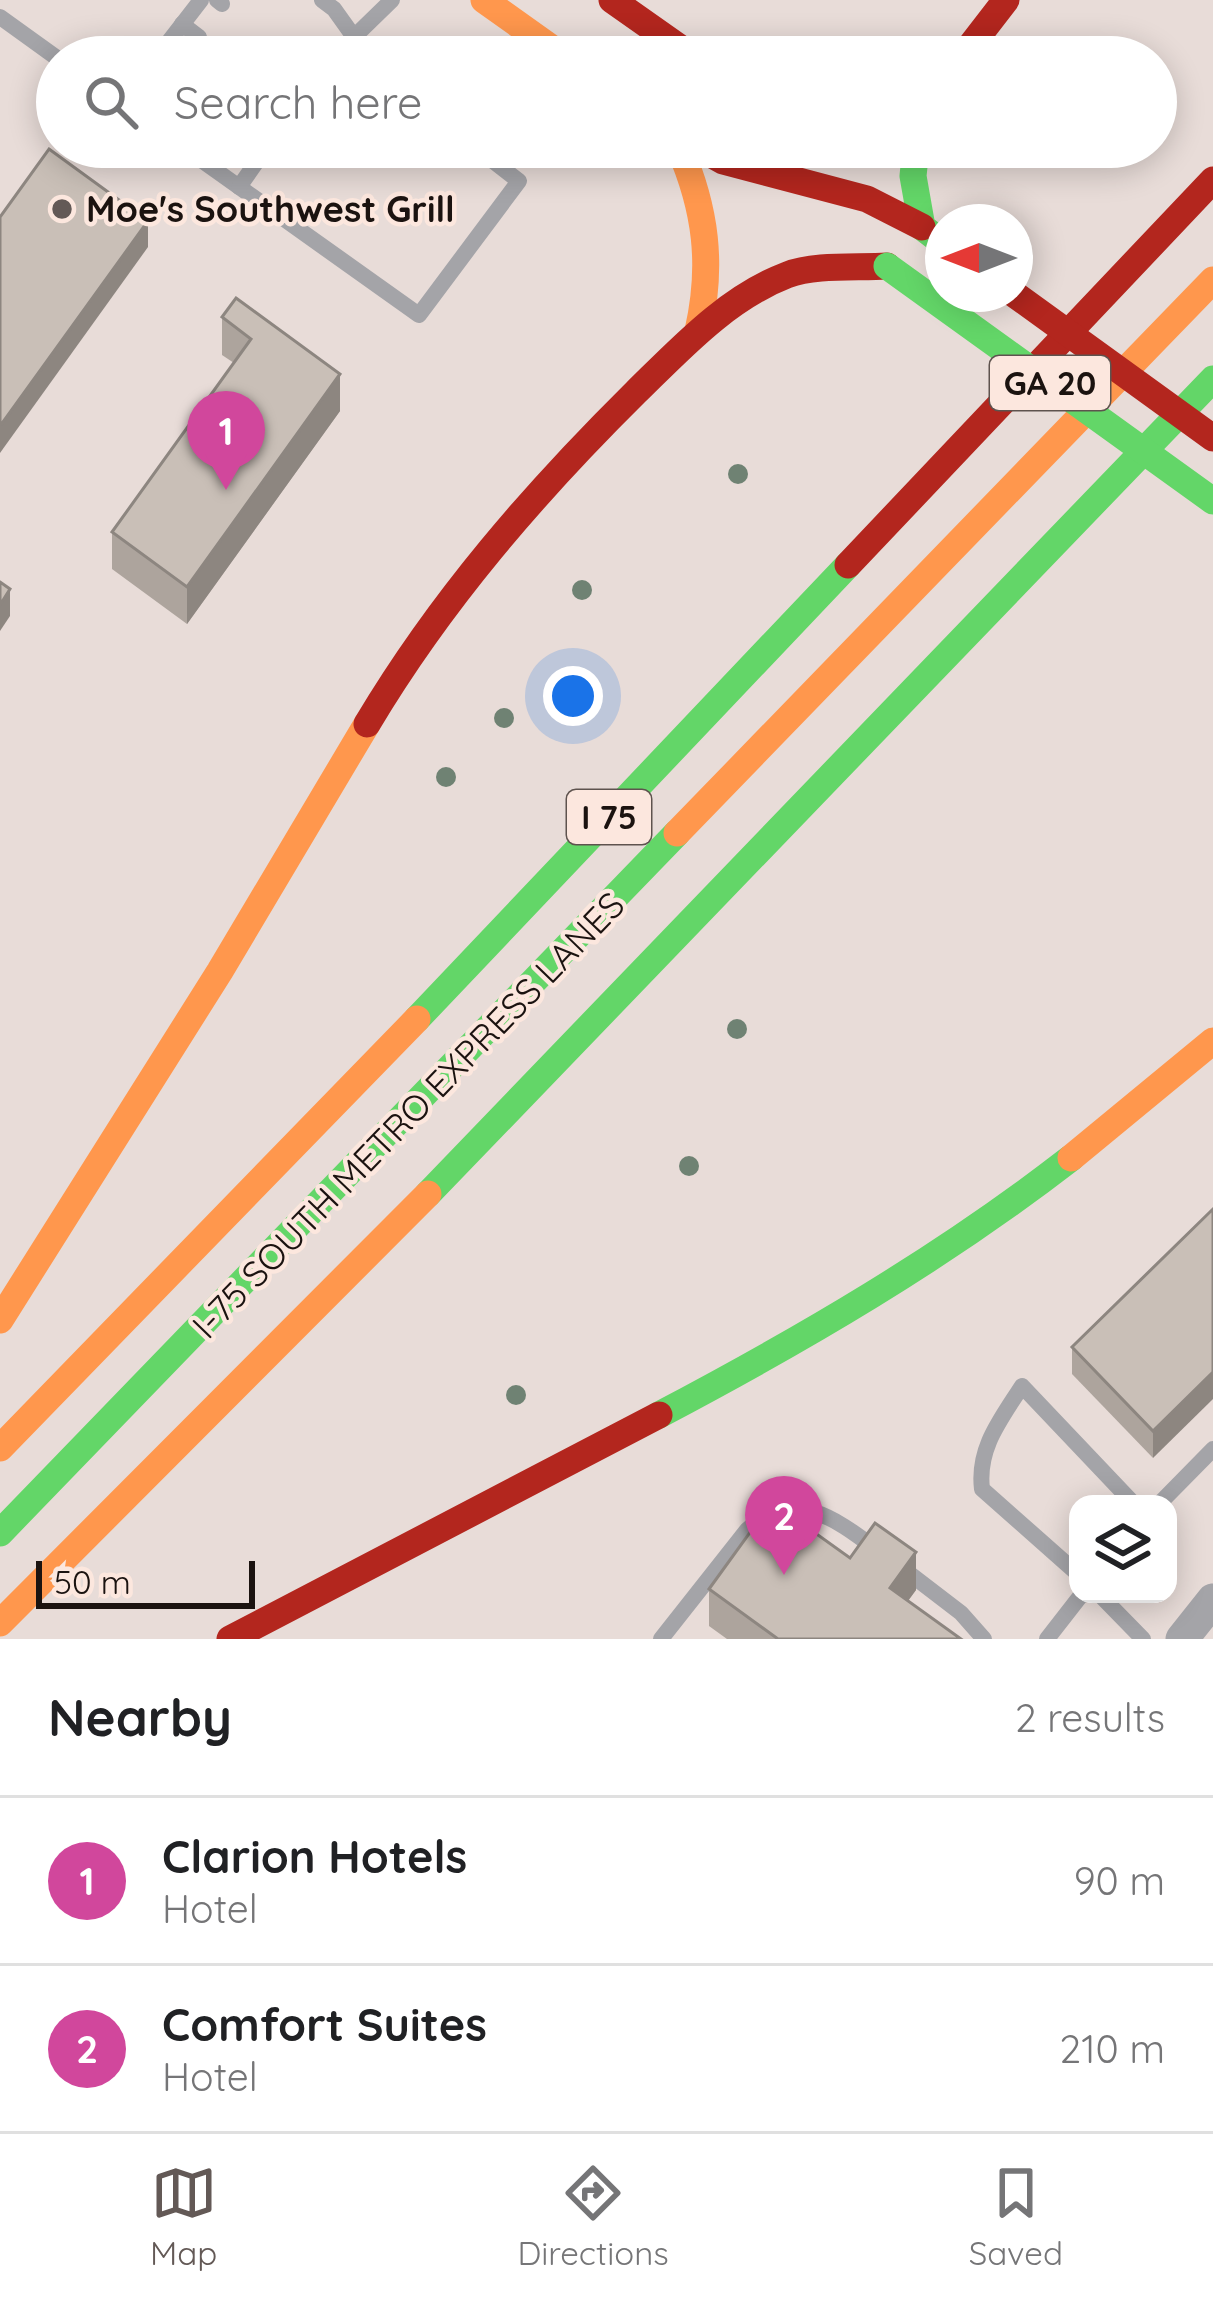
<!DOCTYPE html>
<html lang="en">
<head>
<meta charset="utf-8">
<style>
	body { margin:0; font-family:Quicksand,sans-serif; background:#f2f2f2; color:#202124 }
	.controls { position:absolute; right:36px; bottom:36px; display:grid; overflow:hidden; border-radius:24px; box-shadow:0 6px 30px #0003 }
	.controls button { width:108px; height:108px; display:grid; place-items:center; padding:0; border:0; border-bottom:3px solid #e0e0e0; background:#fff; color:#202124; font:60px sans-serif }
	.compass { position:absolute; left:925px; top:204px; width:108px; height:108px; border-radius:50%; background:#fff; box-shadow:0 6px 30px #0003; rotate:270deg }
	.scale { position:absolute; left:36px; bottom:30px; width:219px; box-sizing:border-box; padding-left:12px; border:6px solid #1b1310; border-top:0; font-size:33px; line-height:42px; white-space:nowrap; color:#1b1310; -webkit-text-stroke:9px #fce7de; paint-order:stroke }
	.you { position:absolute; left:573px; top:696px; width:42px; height:42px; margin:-30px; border:9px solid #fff; border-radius:50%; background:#1a73e8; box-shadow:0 0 0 18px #1a73e833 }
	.badge { display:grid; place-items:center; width:78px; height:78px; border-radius:50%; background:#635956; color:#fff; font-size:39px; font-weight:700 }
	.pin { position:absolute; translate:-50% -99px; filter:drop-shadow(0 3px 6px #0008) }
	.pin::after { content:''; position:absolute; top:63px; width:42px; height:36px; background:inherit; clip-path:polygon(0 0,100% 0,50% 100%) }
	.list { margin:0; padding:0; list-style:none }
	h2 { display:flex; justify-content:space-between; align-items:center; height:156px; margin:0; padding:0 48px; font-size:51px }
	h2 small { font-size:39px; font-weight:400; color:#757577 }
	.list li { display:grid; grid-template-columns:78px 1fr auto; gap:36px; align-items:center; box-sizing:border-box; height:168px; padding:0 48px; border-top:3px solid #e0e0e0 }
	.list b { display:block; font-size:45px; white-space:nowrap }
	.list p { margin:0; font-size:39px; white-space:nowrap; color:#757577 }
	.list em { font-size:39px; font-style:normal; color:#757577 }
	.icon { flex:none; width:66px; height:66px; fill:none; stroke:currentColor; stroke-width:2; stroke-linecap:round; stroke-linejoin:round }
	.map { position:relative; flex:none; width:1213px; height:1639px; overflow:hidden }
	.search { position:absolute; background:#fff; box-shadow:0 6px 30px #0003; left:36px; right:36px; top:36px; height:132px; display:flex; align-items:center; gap:30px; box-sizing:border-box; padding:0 42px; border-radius:66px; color:#757577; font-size:45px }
	.sheet { height:492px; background:#fff }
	nav { display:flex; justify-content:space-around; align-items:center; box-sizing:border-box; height:168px; border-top:3px solid #e0e0e0; background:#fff; font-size:33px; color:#757577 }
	nav a { display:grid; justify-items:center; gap:6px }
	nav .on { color:#635956 }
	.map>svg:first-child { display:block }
</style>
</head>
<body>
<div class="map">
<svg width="1213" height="1639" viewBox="0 0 1213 1639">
	<rect width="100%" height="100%" fill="#e8dcd8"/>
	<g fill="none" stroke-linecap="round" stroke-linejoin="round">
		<g stroke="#a4a4a8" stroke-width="16">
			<polyline points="217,0 222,4"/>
			<polyline points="322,0 334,9 354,37 339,57"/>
			<polyline points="0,17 57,58"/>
			<polyline points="182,24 199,37"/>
			<polyline points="286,50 296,57"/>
			<polyline points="157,57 201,0"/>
			<polyline points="371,57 354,37 392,0"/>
			<polyline points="183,147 419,315 519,181 475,147"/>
			<polyline points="239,187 267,147"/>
			<polyline points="1159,1504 1213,1449"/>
			<polyline points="901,1567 961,1613 984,1639"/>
			<path d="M1078,1574L982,1489C977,1448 1001,1419 1022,1386L1134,1504"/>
			<polyline points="1099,1594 1143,1639"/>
			<path d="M661,1639L747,1530C796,1486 837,1520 880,1552"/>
			<polyline points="1047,1639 1082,1594"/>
		</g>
		<polyline stroke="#a4a4a8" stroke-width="33" points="1182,1639 1213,1600"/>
		<g stroke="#63d668" stroke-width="27">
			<polyline points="916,147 913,176 922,227 943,243"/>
			<polyline points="417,1019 848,565"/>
			<polyline points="428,1194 1213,379"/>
			<path d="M659,1415C803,1339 942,1258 1071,1158"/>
			<polyline points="0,1533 677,833"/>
		</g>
		<g stroke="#ff974d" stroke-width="27">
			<polyline points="484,0 564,57"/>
			<path d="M679,147C706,209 713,265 698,331"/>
			<polyline points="677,833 1213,280"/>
			<polyline points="1071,1158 1213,1041"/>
			<polyline points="0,1320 220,971 367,724"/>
			<polyline points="0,1448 417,1019"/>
			<polyline points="0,1623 428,1194"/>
		</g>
		<g stroke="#b3261e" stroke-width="27">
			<polyline points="612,0 693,57"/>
			<polyline points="962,57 1006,0"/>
			<polyline points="698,147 723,161 867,199 922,227"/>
			<polyline points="848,565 1213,180"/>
			<path d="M367,724C441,600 534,493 636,392C681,348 727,298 787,275C815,264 857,268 887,266"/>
			<polyline points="230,1639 659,1415"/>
		</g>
		<polyline stroke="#63d668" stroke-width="27" points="887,266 1213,501"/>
		<polyline stroke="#b3261e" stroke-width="27" points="1014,294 1213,438"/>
	</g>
	<g fill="#6f8273">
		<circle cx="738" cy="474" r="10"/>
		<circle cx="582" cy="590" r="10"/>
		<circle cx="504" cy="718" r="10"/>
		<circle cx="446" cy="777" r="10"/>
		<circle cx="737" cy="1029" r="10"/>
		<circle cx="689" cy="1166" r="10"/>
		<circle cx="516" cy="1395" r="10"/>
	</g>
	<g fill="#ada49d">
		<polygon points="236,298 340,411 187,624 112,569 112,532 234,363 222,355 222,317"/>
		<polygon points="1213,1209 1153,1458 1072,1374 1072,1347"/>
		<polygon points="850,1558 916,1590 908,1601 961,1639 727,1639 709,1626 709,1589"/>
	</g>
	<g fill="#8d8680">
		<polygon points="148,221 148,247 0,453 0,426"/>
		<polygon points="340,374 340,411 187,624 187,587"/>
		<polygon points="10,589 10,616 0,631 0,605"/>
		<polygon points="1213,1372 1213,1399 1153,1458 1153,1431"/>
		<polygon points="916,1552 916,1590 890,1625 890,1588"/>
	</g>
	<g fill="#c9bfb7" stroke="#8d8680" stroke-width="3">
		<polygon points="49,149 148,221 0,426 0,217"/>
		<polygon points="236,298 340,374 187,587 112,532 251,339 222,317"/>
		<polygon points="0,582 10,589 0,605"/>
		<polygon points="1213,1209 1213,1372 1153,1431 1072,1347"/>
		<polygon points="772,1502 850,1558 875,1523 916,1552 890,1588 961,1639 778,1639 709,1589"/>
	</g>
	<circle fill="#635956" stroke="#fce7de" stroke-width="4.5" cx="62" cy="209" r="12"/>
	<g text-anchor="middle" stroke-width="9" stroke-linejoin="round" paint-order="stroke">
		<g fill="#fce7de" stroke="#5e534e" stroke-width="3">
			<rect x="990" y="356" width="120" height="54" rx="9"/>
			<rect x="567" y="790" width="84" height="54" rx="9"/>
		</g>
		<g font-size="33" font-weight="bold" fill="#1b1310">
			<text x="1050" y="395">GA 20</text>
			<text x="609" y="829">I 75</text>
		</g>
		<g font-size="36" font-weight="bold" fill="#1b1310" stroke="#fce7de" text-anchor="start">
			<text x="86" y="222">Moe's Southwest Grill</text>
		</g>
		<g font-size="36" fill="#1b1310" stroke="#fce7de">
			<text transform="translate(408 1115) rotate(-46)" y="13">I-75 SOUTH METRO EXPRESS LANES</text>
		</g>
	</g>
</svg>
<div class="controls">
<button><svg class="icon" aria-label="layers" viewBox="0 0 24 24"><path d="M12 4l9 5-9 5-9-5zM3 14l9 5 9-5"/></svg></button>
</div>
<svg class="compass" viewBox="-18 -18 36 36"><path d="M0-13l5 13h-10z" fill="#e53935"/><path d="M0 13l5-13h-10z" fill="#757577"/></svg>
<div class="scale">50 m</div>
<div class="you"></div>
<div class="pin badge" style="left:226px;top:490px;background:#d1479c">1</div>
<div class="pin badge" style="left:784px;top:1575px;background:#d1479c">2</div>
<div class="search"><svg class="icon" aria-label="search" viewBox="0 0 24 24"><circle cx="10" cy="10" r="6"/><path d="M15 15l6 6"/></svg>Search here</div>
</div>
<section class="sheet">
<h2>Nearby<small>2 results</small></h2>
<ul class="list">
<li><span class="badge" style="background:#d1479c">1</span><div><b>Clarion Hotels</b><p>Hotel</p></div><em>90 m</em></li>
<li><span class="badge" style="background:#d1479c">2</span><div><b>Comfort Suites</b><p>Hotel</p></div><em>210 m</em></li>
</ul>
</section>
<nav>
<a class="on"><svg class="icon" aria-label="map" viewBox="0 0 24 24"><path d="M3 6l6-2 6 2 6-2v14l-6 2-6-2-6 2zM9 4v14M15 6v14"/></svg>Map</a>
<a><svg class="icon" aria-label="directions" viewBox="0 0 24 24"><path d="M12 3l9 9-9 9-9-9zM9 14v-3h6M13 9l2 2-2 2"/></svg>Directions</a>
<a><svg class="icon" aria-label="saved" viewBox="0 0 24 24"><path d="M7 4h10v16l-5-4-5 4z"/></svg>Saved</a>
</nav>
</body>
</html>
